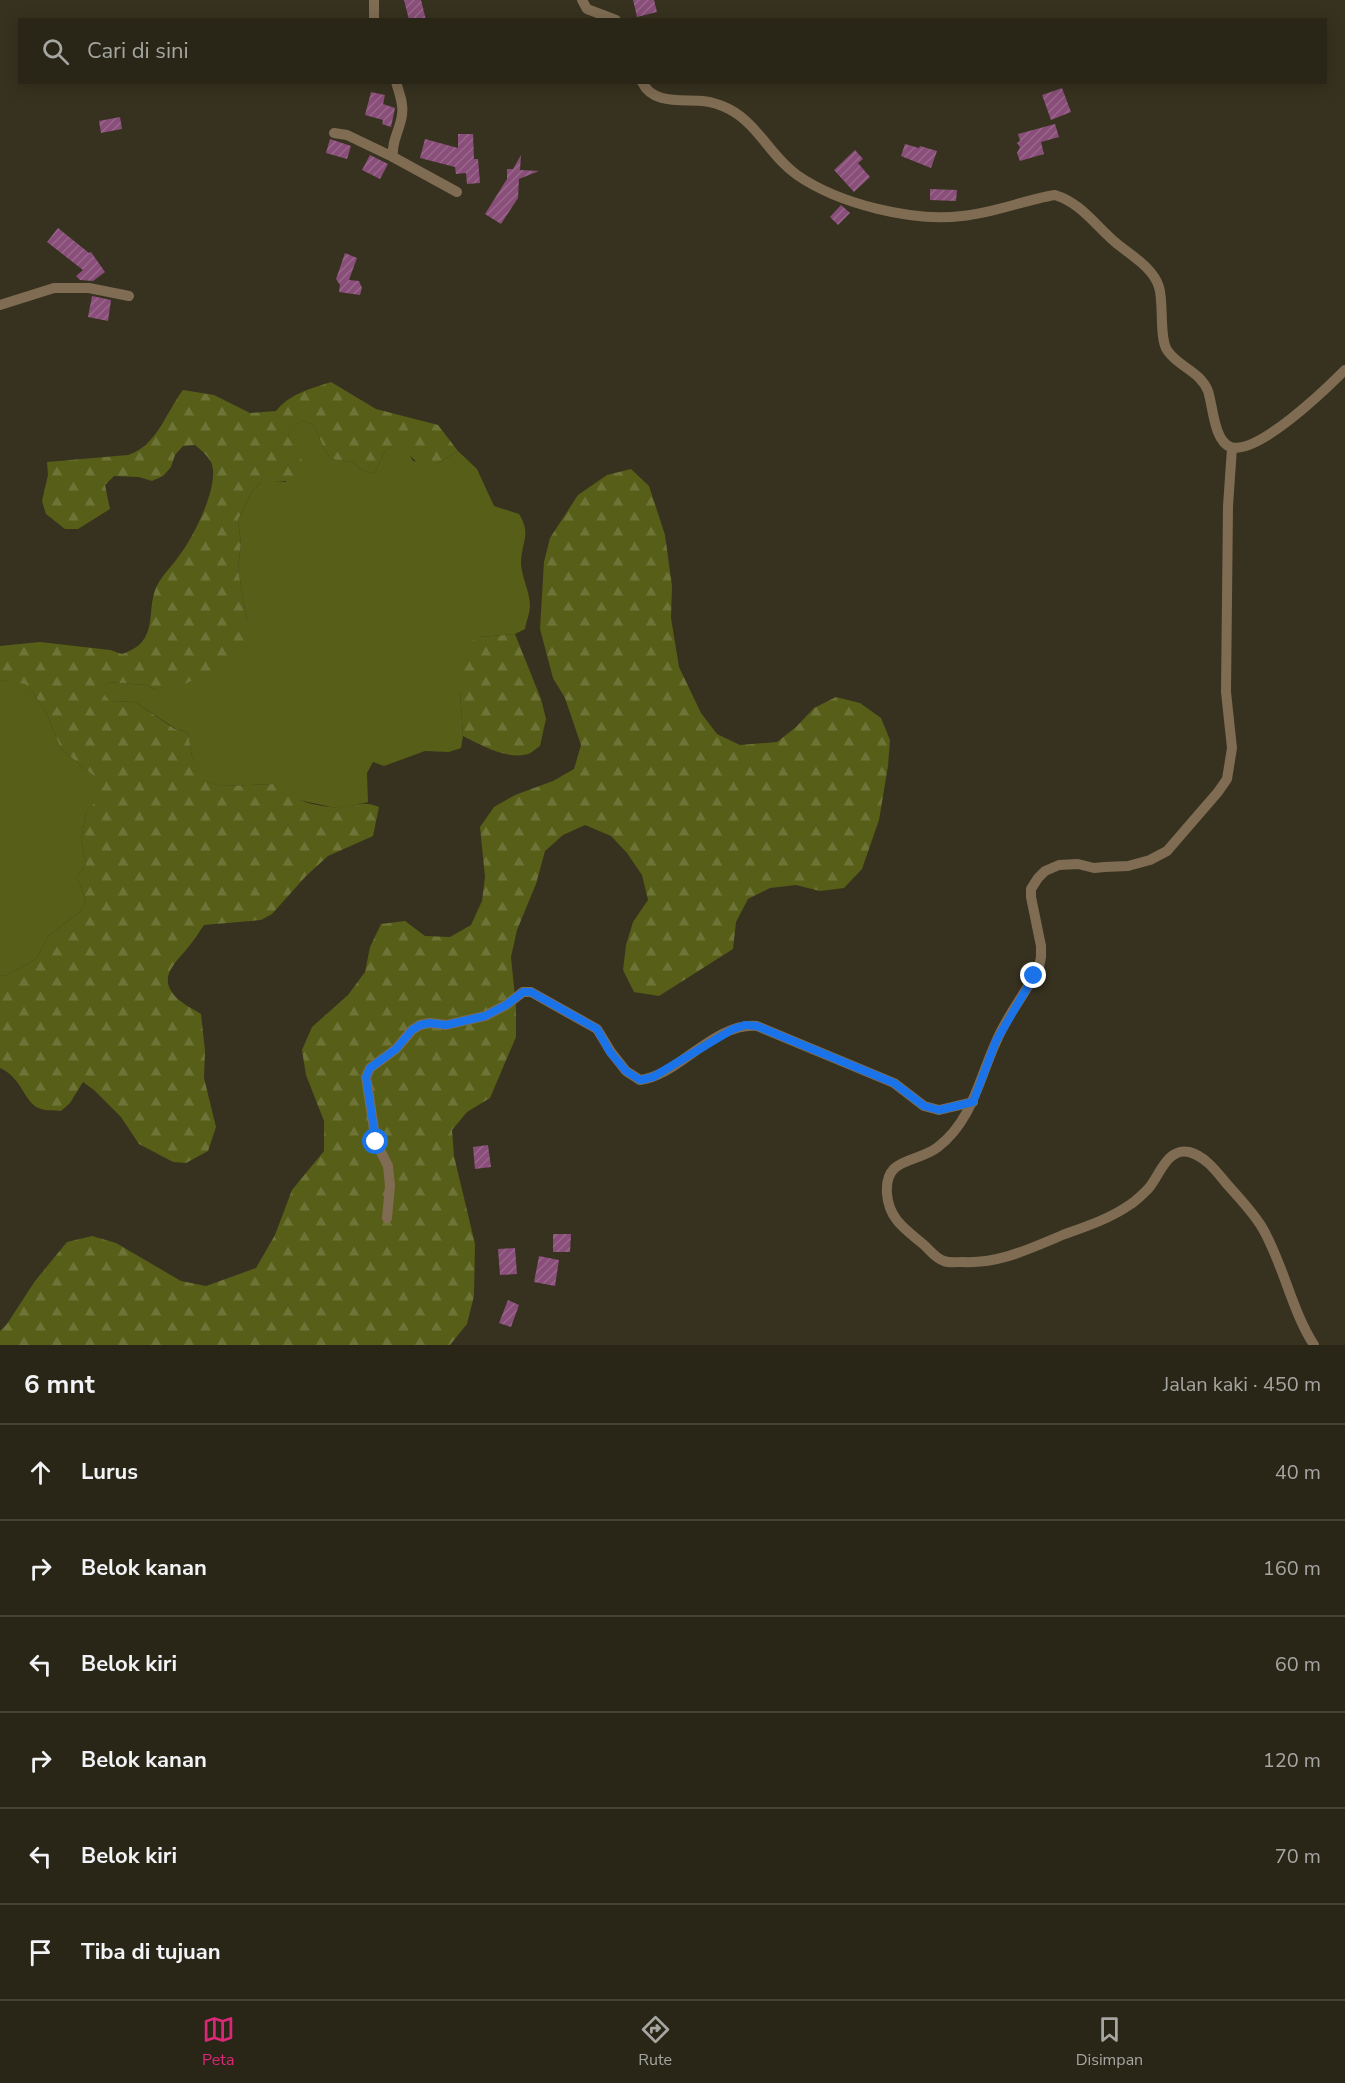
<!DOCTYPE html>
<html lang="id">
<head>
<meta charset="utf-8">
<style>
	body { margin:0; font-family:"Nunito Sans",sans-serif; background:#312e20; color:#f1f3f6 }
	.stop { position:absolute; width:18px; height:18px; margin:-14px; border:4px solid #1a73e8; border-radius:50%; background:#fff }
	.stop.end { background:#1a73e8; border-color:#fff; box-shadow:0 2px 6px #0008 }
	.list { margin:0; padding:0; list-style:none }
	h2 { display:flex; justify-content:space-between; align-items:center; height:78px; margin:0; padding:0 24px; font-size:26px }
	h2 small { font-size:20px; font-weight:400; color:#a5a5a1 }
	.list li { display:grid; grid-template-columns:39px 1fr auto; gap:18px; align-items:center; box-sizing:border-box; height:96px; padding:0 24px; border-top:2px solid #454336 }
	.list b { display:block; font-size:22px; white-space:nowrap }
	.list em { font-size:20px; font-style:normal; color:#a5a5a1 }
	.icon { flex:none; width:33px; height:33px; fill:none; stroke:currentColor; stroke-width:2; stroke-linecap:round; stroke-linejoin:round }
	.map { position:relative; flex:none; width:1345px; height:1345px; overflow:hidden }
	.search { position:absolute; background:#292617; box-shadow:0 3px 15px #0003; left:18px; right:18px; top:18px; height:66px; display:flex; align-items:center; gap:15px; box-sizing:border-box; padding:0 21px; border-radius:0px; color:#a5a5a1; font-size:22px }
	.sheet { height:654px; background:#292617 }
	nav { display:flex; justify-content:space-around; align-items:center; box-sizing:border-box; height:84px; border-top:2px solid #454336; background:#292617; font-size:16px; color:#a5a5a1 }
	nav a { display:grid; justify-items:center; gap:3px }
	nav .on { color:#db2777 }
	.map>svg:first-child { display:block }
</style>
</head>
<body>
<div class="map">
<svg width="1345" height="1345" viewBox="0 0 1345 1345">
	<defs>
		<pattern id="forest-firs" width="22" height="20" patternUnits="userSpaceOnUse" patternTransform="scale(1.5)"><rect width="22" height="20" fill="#575e17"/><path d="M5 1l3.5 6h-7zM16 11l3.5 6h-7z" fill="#6e7437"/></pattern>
		<pattern id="building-hatch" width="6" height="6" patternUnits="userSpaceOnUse" patternTransform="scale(1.5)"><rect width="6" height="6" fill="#894e79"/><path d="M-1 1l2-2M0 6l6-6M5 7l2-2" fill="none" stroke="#99678b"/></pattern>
	</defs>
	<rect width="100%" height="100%" fill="#37321f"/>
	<g fill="#575e17">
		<path d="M303,421L314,425L324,449L331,459L353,462L362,470L374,474L385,451L395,444L407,450L413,461L435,465L458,451L477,469L494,506L519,514C532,535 521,542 521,564C522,578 530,592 530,606C530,613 526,622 525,629L515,634L480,637L460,690L463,736L461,748L449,752L425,751L384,766L373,762L367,773L368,802L343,808L331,807L294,799L282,793L274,784L221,786L201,780L192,756L188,732L176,729L135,702L110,701L101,692L108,682L146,685L157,690L247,621L238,569L241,544L238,520L252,491L261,482H286L288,437L291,426Z"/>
		<polygon points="2,680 25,683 33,692 47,714 61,749 95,777 95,803 86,813 81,840 86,864 77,877 86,901 80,912 49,935 36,959 7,975 0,976 0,682"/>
	</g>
	<g fill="url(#forest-firs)">
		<path d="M331,382L376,409L438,425L458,451L435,465L424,468C412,460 408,450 395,445L385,451L374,474L362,470L353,462L331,459L324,449L314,425L303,421L292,426L288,437L308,471C293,483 279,482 261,482L252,491L238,520L241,544L238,569L247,621L246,646L236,658L181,686L157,690L146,685L108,682L102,692L110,701L135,702L175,729L188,732L192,756L202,780L221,786L274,784C288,800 322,809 343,807C359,806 363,800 379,807L373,836L328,856L306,876L272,914L261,920L204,925C199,932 195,939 190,945C178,961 155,977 177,998C183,1004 193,1009 201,1014L205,1051L204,1078L216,1127L208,1151L186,1163L173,1162L139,1144L121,1117L94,1090L83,1082L70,1103L61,1111C55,1110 46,1111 41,1109C24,1104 23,1078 0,1068V976L7,975L36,959L49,935L80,912L86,901L77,877L86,864L81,840L86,813L95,802V777L61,749L47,714L33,692L25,684L2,680L0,682V646L40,642L110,650L122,654C163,641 143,608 159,582C165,572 173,565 179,556C193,538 221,484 211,462C207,455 201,450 195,445L183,446L175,455L171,467L163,476L152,481L139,477L114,476L105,485L110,509L78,529H65L46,514L42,501L48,475L47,462L128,455C157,446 166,412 183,390L214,395L250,413L276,411C291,393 310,389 331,382Z"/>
		<polygon points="631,469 649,486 665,535 672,586 671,618 679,667 701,713 717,734 740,745 777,742 796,727 814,708 836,697 860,703 881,718 890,740 888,766 879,820 862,869 844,888 820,891 796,885 770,888 748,899 736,922 733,949 659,996 634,992 623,970 626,945 633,922 648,900 642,875 627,853 611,836 585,825 563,835 545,851 536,884 517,930 511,957 516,1008 516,1037 490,1098 467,1112 452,1130 454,1156 475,1244 474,1296 467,1324 450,1345 0,1345 0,1331 7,1324 35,1281 67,1242 92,1236 116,1243 181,1281 206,1286 256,1268 275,1235 292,1190 324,1151 324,1121 306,1075 302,1050 312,1027 348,995 365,972 370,947 381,924 405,921 425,936 450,937 471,925 482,901 485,877 480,827 494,807 515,795 553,781 574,769 581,745 565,698 553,678 540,629 544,562 550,538 578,495 607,475"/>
		<path d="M515,634L541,699L546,719L540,746C536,748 532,753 528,754C508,760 480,745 463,736L460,690V651L469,642L480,637Z"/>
	</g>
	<g fill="url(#building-hatch)">
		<polygon points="404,0 421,0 426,20 409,20"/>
		<polygon points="633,0 654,0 657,12 637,17"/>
		<polygon points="1062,88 1071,112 1051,120 1042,95"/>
		<polygon points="371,92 385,95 383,104 395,108 391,127 382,124 383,120 365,115"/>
		<polygon points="120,117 122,129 101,133 99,121"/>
		<polygon points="1055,124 1059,137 1041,142 1044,154 1020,161 1017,153 1020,147 1017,143 1020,141 1018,134"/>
		<polygon points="458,134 473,134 474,159 478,159 480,183 467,184 466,173 456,174 455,167 420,158 425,139 458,148"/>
		<polygon points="330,139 351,146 347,159 326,153"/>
		<polygon points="905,144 919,148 920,146 937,151 931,168 901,156"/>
		<polygon points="855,150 863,159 858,163 870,177 854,192 834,170"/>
		<polygon points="370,155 388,164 380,179 362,170"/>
		<polygon points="521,155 520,170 539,171 519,179 518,198 501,224 485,214 507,179 507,169 513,169"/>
		<polygon points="930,189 957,190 956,201 930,200"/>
		<polygon points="841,205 850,213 838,225 830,217"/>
		<polygon points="58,228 89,253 91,252 105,272 93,281 80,280 76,276 83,270 47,242"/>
		<polygon points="345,253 357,258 349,280 359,281 362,288 360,295 339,292 340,285 336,279"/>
		<polygon points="92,296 111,300 108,321 88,317"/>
		<polygon points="488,1145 491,1167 475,1169 473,1147"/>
		<polygon points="553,1234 571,1234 570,1252 553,1252"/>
		<polygon points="515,1248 517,1274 500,1275 498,1249"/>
		<polygon points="539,1256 559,1260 555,1286 534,1282"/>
		<polygon points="508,1300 519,1305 511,1327 499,1323"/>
	</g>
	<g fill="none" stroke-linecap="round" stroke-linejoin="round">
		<g stroke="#7f6c53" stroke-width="10">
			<polyline points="582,0 587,9 616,20"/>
			<polyline points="374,20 374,0"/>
			<path d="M396,82C399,93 404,104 402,115C400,130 391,142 393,157L457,192"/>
			<path d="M642,82C653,105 682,99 703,101C712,102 721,105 729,109C758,124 771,157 797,175C839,204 912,222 962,216C994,213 1024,200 1055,195C1081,203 1095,225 1115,242C1130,255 1153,267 1159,287C1164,303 1159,338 1167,350C1178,367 1200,371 1208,391C1213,406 1214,442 1231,447C1258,455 1326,389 1345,370"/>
			<polyline points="334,133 347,135 393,157"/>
			<polyline points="0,305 54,288 89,288 129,296"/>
			<path d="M1232,448L1228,506L1226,692L1232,748L1227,779L1218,792L1167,851L1150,860L1128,866L1105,867L1094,868L1078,864L1059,865L1045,871L1038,878L1031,889V897L1041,946V957L1039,967C1026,993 1007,1015 996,1042C979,1079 972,1121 938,1147C916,1164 884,1156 887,1194C889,1219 905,1229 923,1244C929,1249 935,1258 944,1261C949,1263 956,1262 962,1262C1000,1264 1031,1248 1065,1234C1088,1226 1111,1218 1131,1204C1137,1200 1143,1194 1148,1189C1159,1177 1167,1147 1189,1152C1205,1156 1216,1171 1226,1183C1239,1198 1254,1213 1263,1229C1284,1266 1291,1309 1314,1345"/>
			<path d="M387,1218L390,1186L388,1166L376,1142L366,1077L370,1068L396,1049L412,1030L420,1025L430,1023L446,1025L485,1016L506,1005L523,992H531L597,1029L611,1052L626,1071L640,1080C678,1076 714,1022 757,1026L894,1083L924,1106L939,1110L973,1102"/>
		</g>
	</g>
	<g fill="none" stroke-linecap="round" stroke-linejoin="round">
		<polyline stroke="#1a73e8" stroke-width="8" points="376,1142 366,1077 370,1068 396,1049 412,1030 420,1025 430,1023 446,1025 485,1016 506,1005 523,992 531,992 597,1029 610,1052 626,1071 640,1080 653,1077 733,1029 745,1025 757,1026 894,1083 924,1106 939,1110 973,1102 996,1041 1034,976"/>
	</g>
</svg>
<div class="stop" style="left:376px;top:1142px"></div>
<div class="stop end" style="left:1034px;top:976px"></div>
<div class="search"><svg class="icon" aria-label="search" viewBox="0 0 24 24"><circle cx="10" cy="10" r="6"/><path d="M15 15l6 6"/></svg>Cari di sini</div>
</div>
<section class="sheet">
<h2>6 mnt<small>Jalan kaki · 450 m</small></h2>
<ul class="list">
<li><svg class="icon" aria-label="ahead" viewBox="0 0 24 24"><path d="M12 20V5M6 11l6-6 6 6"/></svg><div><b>Lurus</b></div><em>40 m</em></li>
<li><svg class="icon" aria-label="right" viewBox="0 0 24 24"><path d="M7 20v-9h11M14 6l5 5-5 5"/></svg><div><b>Belok kanan</b></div><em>160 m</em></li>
<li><svg class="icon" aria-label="left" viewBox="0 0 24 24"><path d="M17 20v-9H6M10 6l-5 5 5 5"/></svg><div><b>Belok kiri</b></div><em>60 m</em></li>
<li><svg class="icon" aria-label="right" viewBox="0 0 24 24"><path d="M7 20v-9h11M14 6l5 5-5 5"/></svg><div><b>Belok kanan</b></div><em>120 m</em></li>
<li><svg class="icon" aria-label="left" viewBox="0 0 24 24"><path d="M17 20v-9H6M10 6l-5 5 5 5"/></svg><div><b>Belok kiri</b></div><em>70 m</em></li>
<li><svg class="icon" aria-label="arrive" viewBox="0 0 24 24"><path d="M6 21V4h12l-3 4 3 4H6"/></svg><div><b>Tiba di tujuan</b></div></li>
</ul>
</section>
<nav>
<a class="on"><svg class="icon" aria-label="map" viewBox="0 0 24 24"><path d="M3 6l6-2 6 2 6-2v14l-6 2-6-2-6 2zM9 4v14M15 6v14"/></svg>Peta</a>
<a><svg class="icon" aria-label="directions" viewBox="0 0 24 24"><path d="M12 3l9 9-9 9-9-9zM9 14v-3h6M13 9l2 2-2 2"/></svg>Rute</a>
<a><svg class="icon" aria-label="saved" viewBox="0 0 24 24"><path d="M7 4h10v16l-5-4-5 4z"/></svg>Disimpan</a>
</nav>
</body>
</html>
